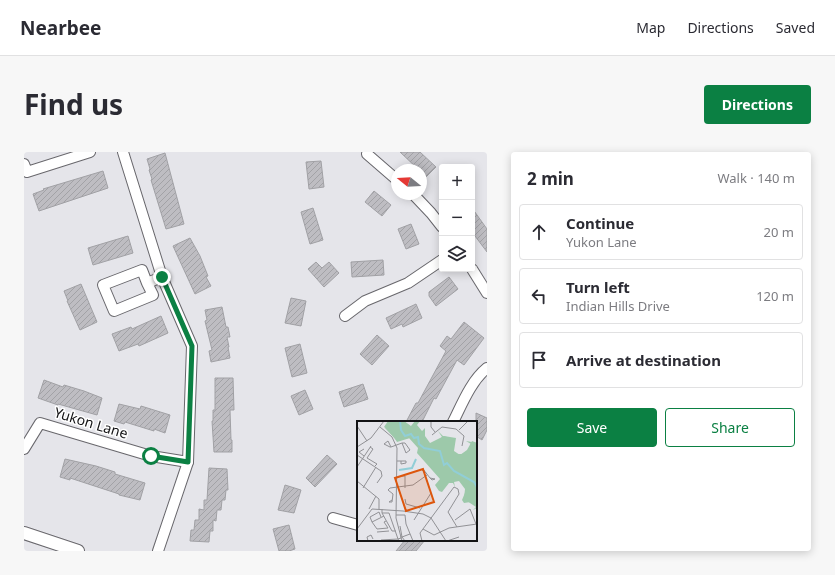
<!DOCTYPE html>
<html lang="en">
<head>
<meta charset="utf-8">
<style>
	body { margin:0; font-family:"Noto Sans",sans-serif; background:#f7f7f7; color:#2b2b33 }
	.controls { position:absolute; right:12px; top:12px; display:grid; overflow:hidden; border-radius:4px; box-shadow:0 2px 10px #0003 }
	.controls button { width:36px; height:36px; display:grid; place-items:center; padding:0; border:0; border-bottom:1px solid #e1e1e2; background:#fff; color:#2b2b33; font:20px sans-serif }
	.compass { position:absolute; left:367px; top:12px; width:36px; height:36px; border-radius:50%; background:#fff; box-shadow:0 2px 10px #0003; rotate:288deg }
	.stop { position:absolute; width:12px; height:12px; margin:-9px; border:3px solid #0b8043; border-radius:50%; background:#fff }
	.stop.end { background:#0b8043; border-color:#fff; box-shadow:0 1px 4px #0008 }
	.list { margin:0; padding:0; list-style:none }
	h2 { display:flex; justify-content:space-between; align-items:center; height:52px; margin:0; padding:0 16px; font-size:17px }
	h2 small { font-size:13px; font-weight:400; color:#7c7c81 }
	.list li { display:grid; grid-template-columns:26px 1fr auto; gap:12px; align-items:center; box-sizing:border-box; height:56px; margin:0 8px 8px; padding:0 8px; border:1px solid #e1e1e2; border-radius:4px }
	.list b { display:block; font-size:15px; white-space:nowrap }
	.list p { margin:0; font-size:13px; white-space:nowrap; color:#7c7c81 }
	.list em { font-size:13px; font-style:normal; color:#7c7c81 }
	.actions { display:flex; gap:8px; padding:12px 16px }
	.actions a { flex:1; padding:9px 0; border:1px solid #0b8043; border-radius:4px; text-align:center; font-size:14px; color:#0b8043 }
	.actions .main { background:#0b8043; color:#fff }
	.icon { flex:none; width:22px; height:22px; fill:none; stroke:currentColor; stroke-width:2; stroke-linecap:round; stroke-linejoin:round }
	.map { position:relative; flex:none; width:463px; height:399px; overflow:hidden; border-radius:4px }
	header { display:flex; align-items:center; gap:24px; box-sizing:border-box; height:56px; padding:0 20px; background:#fff; border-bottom:1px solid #e1e1e2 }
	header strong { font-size:19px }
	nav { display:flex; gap:22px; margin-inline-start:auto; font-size:14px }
	.intro { display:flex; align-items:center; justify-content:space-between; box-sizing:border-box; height:96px; padding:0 24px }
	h1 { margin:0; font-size:28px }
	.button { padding:10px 18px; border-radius:4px; background:#0b8043; color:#fff; font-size:14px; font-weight:700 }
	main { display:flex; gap:24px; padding:0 24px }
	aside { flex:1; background:#fff; border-radius:4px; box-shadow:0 2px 10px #0003 }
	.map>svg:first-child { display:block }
</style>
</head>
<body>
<header>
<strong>Nearbee</strong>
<nav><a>Map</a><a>Directions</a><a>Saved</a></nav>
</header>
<div class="intro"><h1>Find us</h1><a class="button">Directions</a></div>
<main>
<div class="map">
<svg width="463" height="399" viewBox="0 0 463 399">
	<defs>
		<pattern id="building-hatch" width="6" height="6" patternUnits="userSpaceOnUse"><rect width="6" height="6" fill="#bebdc2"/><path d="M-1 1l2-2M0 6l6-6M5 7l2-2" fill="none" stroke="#a2a2a6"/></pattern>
	</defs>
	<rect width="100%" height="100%" fill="#e5e5ea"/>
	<g fill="url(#building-hatch)" stroke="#a1a1a5">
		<polygon points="376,0 396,0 412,15 402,25 397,20 397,18 395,18"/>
		<polygon points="141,1 160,72 142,77 127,28 128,27 125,18 126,17 123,7"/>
		<polygon points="297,9 300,35 285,37 282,10"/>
		<polygon points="79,19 84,36 15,59 9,42 20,38 19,37"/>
		<polygon points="350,39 367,53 358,64 341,50"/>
		<polygon points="289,56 299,88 286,92 277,60"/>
		<polygon points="448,56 463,77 463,100 448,80"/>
		<polygon points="387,72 395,92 382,97 374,77"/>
		<polygon points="104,84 109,101 69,113 64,96"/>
		<polygon points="166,86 176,104 184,124 182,125 187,134 171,142 149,94"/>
		<polygon points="359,108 360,123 328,125 327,110"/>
		<polygon points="292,110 298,116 305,110 315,121 300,135 284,117"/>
		<polygon points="425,125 434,137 412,154 405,144 405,140"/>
		<polygon points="57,132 73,170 56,178 43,149 44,149 40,139"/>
		<polygon points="267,146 282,149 277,174 261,171"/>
		<polygon points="392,152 398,166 379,175 378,172 367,177 362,166"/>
		<polygon points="198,155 202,175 204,175 206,185 203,185 205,195 204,195 206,206 187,210 185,199 188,198 181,169 183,168 181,158"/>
		<polygon points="137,164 144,181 115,194 114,192 95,199 88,182 107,175 108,177"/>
		<polygon points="440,170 460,186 440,213 433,208 412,247 410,246 398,270 382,270 392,251 394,251 422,199 416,194 423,184 427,187"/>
		<polygon points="353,183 365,194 348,213 336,202"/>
		<polygon points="276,192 283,221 268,225 261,196"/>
		<polygon points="191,226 209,226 210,258 206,258 207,288 208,288 208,300 190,300 188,269 189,269 189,258 191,258"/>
		<polygon points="20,228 39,235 40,233 60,239 78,246 73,263 34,252 34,253 14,246"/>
		<polygon points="339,232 344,247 320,255 315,240"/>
		<polygon points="281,238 289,257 275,263 267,244"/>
		<polygon points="95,252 116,257 117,254 146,263 141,281 130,277 130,279 101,270 100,272 90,269"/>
		<polygon points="452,261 463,266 463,278 458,288 452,284"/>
		<polygon points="303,303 313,312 291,335 282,326"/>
		<polygon points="41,307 72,314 91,320 91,322 121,331 116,348 95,343 95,342 46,326 46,328 36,325"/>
		<polygon points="185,316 203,317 204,338 202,338 201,348 198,348 197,358 193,358 192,369 189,368 189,379 186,379 185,390 166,389 167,378 170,378 171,368 175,368 175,357 180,358 180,348 183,348"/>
		<polygon points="261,333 277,338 270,361 254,358"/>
		<polygon points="265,373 271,397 265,399 255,399 249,377"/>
		<polygon points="381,388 401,388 392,399 372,399"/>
	</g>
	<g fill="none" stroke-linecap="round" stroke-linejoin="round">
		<g stroke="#68676c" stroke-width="12">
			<g id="minor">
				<polyline points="99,0 138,125 168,194 164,310 134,399"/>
				<polyline points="343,2 373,28"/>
				<polyline points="0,12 3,20 66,0"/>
				<polyline points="389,42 407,61 418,75"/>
				<polyline points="448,117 463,141"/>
				<polyline points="123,131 129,143 90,159 79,133 118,118 123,131 138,125"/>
				<polyline points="321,164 341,149 384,131 418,108"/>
				<path d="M429,270C438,252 447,229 463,216"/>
				<polyline points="0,297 16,271 127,304 164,310"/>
				<polyline points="309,366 334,373"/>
			</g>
		</g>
		<g stroke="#68676c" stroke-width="14">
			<polyline id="tertiary" points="0,381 54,399"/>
		</g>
		<use href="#minor" stroke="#fff" stroke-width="10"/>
		<use href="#tertiary" stroke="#fff" stroke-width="12"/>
	</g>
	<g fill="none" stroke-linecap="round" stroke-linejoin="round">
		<polyline stroke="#0b8043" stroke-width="5" points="127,304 164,310 168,194 138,125"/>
	</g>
	<g text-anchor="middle" stroke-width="3" stroke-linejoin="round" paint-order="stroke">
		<g font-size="14" fill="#131315" stroke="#fff">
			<text transform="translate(67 271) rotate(17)" y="5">Yukon Lane</text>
		</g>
	</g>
	<g transform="translate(333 269)">
		<rect width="120" height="120" fill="#e5e5ea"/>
		<path d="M32,0H47L72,23L80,22L85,16L81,10L86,15L98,18L95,33H110L114,23L109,20L120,22V87L116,89L119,86L107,78L108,68L102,60L97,61L98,66L96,62H92L85,71L82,70L78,64L83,58L60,32L61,27L52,17L39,19L28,7Z" fill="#9dc9aa"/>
		<path d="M31,0H47L54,5L58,0H63L60,4L65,10L68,7V15L73,22L87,15L99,17L97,30L103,34L110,29L115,20L120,22V56L115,46L112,50L120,71V80L107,82L105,79L110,67L105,60L99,59L94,51L86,58L61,32L62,29L81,46L84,45L83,36L79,39L63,23L53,17L40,21L33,10L27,6Z" fill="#9dc9aa"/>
		<path fill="none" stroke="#91ced7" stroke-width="2" d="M43,0L44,9L48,15L54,13L57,17L61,16L62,23L67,27L83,30L87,44L90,42L97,50L117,61L120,66M42,49L55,47L59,38"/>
		<path fill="none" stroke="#919195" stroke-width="1" d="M74,0V6L78,11M0,5L10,20M23,6L35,16L40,27L39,97L45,120M102,9L111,0M75,14L85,6L99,8L107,15L105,25M45,22H48L53,29L49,32ZM0,26L14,17L27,0M13,26L16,28L10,37L20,43L18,45M34,26L31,20L27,23L33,26H34L45,22M7,28L2,31L7,35M0,34L24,50L25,55L20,62M40,40H49V42L44,43V40M0,46L14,25M69,52L65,49L66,48L73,57L75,59L78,58L73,57M45,55H48V67M0,60L22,78V88M6,67L19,46M48,78L49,83L63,87M35,79L32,81H35L36,73L31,69L33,67L56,64L70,54M12,88L19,75M25,88V92L35,110H39M25,92H32L41,118L44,117M39,94H48L49,103L56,120M24,96L22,91L13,96L15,101L27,95M57,99L74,72M98,99L113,88L119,103M15,101L20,108L31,107L27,101L29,100M43,105L45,116H43M0,108L15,88L46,90L66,93L74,97L89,120M66,108L77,114L92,107L120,103M20,111L32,110M24,119L41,118L42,120M11,120L10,116L14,114L16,118M48,120L45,116L53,113M65,120L63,112L97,66L101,68L102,73L91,91L100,106M90,120L102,116"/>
		<path fill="#dd560c" fill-opacity="0.15" stroke="#dd560c" stroke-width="2" d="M66,48L77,81L49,90L38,57Z"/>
		<rect width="120" height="120" fill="none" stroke="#131315" stroke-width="2"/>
	</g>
</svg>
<div class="controls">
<button>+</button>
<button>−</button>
<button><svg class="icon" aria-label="layers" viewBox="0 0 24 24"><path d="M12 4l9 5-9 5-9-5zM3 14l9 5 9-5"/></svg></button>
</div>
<svg class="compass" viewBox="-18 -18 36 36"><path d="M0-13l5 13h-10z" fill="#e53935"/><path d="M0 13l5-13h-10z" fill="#7c7c81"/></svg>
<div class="stop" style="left:127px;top:304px"></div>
<div class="stop end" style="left:138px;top:125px"></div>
</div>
<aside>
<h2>2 min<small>Walk · 140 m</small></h2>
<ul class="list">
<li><svg class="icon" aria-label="ahead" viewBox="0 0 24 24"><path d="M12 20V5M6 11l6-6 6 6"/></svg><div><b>Continue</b><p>Yukon Lane</p></div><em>20 m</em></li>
<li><svg class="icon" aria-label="left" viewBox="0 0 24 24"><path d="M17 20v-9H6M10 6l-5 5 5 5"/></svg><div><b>Turn left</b><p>Indian Hills Drive</p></div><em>120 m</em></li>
<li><svg class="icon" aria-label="arrive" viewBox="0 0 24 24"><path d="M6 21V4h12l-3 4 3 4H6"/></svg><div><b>Arrive at destination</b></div></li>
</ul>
<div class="actions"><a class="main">Save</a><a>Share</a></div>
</aside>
</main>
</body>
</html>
